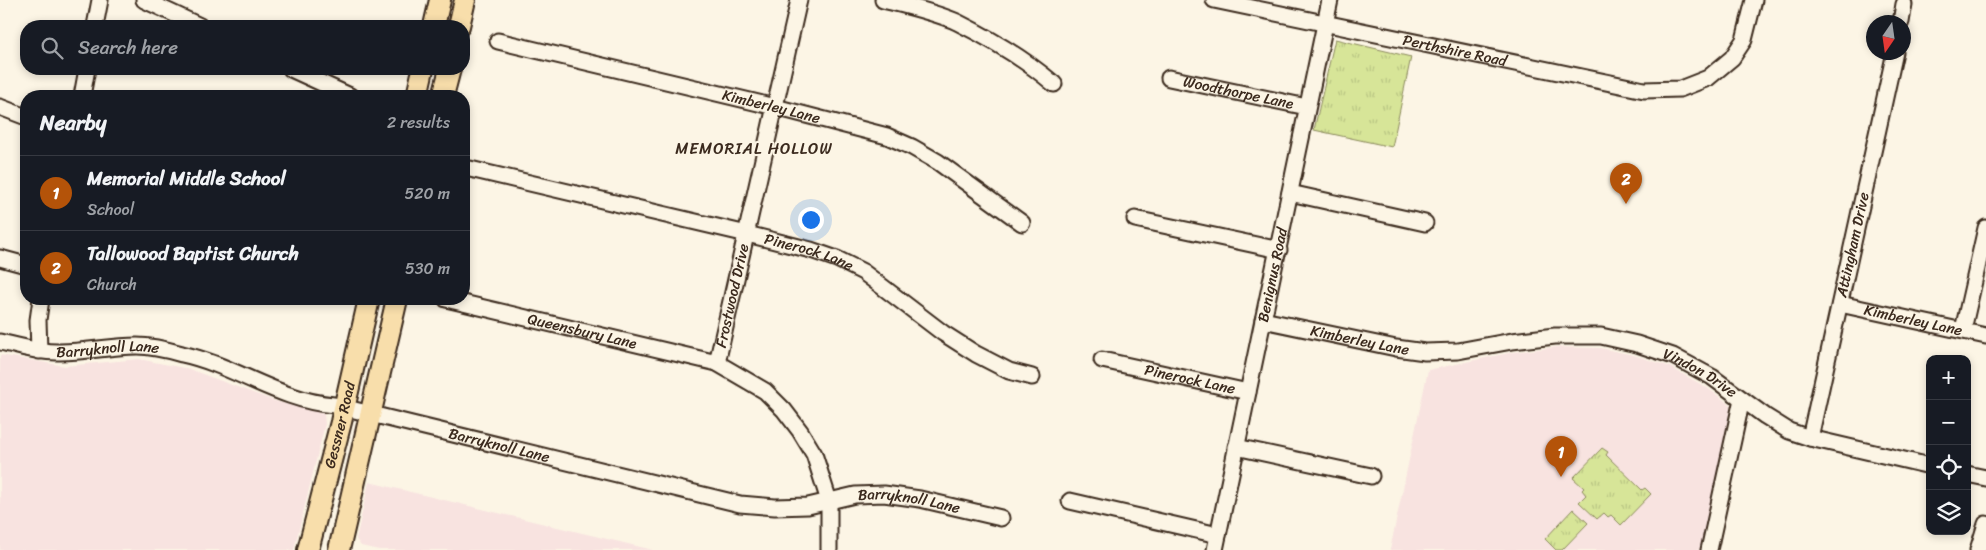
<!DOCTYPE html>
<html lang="en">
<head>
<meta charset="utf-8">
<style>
	body { margin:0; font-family:Sriracha,sans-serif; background:#20242c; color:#f1f3f6 }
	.controls { position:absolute; right:15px; bottom:15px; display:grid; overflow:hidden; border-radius:10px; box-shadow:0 2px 8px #0003 }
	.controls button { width:45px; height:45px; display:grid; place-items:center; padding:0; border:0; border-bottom:1px solid #363941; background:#171b24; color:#f1f3f6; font:25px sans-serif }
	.compass { position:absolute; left:1866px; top:15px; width:45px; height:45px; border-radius:50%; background:#171b24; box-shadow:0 2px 8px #0003; rotate:193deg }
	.you { position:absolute; left:810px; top:219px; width:18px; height:18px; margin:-12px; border:4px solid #fff; border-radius:50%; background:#1a73e8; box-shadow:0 0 0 8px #1a73e833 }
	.badge { display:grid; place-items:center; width:32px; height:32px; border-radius:50%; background:#b45309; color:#fff; font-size:16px; font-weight:700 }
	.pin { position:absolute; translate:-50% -41px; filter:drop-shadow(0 1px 2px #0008) }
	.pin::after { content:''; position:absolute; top:26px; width:18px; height:15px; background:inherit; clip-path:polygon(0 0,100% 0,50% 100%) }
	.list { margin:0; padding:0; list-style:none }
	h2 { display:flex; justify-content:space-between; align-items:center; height:65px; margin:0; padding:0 20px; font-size:21px }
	h2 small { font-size:16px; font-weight:400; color:#9ea1a6 }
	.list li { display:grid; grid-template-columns:32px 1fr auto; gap:15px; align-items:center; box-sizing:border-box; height:75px; padding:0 20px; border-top:1px solid #363941 }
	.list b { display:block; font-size:19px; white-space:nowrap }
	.list p { margin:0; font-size:16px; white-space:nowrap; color:#9ea1a6 }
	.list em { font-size:16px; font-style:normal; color:#9ea1a6 }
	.icon { flex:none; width:28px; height:28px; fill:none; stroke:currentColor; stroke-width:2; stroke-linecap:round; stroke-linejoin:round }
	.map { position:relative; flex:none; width:1986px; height:550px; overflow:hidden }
	.search { position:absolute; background:#171b24; box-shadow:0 2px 8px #0003; left:20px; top:20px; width:450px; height:55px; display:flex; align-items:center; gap:12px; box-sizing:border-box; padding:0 18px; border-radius:20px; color:#9ea1a6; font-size:19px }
	.panel { position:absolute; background:#171b24; box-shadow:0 2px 8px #0003; left:20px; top:90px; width:450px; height:215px; border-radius:20px }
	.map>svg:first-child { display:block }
</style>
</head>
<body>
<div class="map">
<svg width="1986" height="550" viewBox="0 0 1986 550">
	<defs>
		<pattern id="grass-tufts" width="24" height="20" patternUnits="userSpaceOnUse" patternTransform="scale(1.25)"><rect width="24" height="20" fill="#d7e598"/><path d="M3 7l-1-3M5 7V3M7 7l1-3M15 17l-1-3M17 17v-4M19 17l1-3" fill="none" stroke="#b9c583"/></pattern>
	</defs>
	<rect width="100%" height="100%" fill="#fcf5e5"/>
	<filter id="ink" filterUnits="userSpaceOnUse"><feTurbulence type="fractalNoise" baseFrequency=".02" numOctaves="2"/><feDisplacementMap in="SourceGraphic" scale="10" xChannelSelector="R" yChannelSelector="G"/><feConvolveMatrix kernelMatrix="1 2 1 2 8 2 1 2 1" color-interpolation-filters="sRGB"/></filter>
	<g filter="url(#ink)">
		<g fill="#f8e3e0">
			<polygon points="1556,347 1600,348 1634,355 1668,366 1706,387 1731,405 1701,550 1390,550 1428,370 1513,352"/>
			<polygon points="0,355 65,366 139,359 189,369 272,400 324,414 325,424 294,550 0,550"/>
			<polygon points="369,482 653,550 379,550 361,546 356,539"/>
		</g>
		<g fill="url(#grass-tufts)" stroke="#89885b">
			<polygon points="1335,39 1411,57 1392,147 1314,130"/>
			<polygon points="1602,448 1608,452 1606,455 1642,490 1645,488 1651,494 1621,525 1611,515 1608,517 1604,513 1597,519 1579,502 1586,495 1582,490 1584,488 1573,478"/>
			<polygon points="1573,509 1588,523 1562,550 1556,550 1545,539"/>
		</g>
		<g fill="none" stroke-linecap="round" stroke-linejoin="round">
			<g stroke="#3b2a1e" stroke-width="19">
				<g id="minor">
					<polyline points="144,0 200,26"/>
					<path d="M883,0C907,6 934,12 957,22C991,39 1025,59 1054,84"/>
					<path id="s1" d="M1214,0L1644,90L1680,89L1708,78L1732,58L1744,40L1754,0"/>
					<polyline points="1901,22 1904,4"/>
					<polyline points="95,26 100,0"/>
					<path id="s2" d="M498,41L775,107L887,136L912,147L938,162L1022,223"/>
					<polyline points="291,69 350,96"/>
					<path id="s3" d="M1169,78L1307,107"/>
					<polyline points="82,96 87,69"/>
					<polyline points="0,107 26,117"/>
					<path id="s4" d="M470,169L747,234L811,250L837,259L863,272L943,333L976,354L1009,371L1032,377"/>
					<polyline points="1290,193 1425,223"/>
					<polyline points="1135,219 1279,250"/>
					<polyline points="0,258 26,265"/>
					<path id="s5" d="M446,299L717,363L765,391L784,410L800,431L814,454L829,501V550"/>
					<path id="s6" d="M1840,304L1986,336"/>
					<path id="s7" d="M1263,320L1396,348L1425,352L1458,351L1512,341L1555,336H1601L1637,344L1673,356L1712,377L1765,416L1789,431L1810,438L1930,466"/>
					<polyline points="1963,330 1986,228"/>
					<path id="s8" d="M0,342C20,346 40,353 60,352C86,352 111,346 137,346C151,346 168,350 182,354C234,365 280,401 334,405L740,504L775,507L808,506L855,495L884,494L920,499L1001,518"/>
					<polyline points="39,351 38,320 41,299"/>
					<path id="s9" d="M1102,360L1248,392"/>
					<path id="s10" d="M717,363L799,0"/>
					<path id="s11" d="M1810,438L1895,52"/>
					<polyline points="1236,447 1371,476"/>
					<polyline points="1967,474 1986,478"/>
					<polyline points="1070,501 1218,535"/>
					<path id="s12" d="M1215,550L1330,0"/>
					<polyline points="1709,550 1742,399"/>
					<polyline points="1978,550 1986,524"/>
				</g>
			</g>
			<g stroke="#3b2a1e" stroke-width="24">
				<g id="major">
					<polyline points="434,26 440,0"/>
					<polyline points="459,26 465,0"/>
					<polyline points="417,96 423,69"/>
					<polyline points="443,96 450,69"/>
					<path id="s13" d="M308,550L341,422L369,299"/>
					<polyline points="339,550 397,299"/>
				</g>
			</g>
			<use href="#minor" stroke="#fcf5e5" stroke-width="15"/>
			<use href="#major" stroke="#f8deab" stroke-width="20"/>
		</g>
	</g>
	<g text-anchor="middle" stroke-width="4" stroke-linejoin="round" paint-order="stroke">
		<g font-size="15" fill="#3b2a1e" stroke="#fcf5e5">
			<text dy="5" stroke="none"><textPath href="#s1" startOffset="246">Perthshire Road</textPath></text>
			<text dy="5" stroke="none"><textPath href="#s3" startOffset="71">Woodthorpe Lane</textPath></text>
			<text dy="5" stroke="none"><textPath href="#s2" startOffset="281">Kimberley Lane</textPath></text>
			<text dy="5" stroke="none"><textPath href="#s11" startOffset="198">Attingham Drive</textPath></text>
			<text dy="5" stroke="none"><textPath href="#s4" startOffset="349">Pinerock Lane</textPath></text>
			<text dy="5" stroke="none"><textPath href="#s12" startOffset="281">Benignus Road</textPath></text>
			<text dy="5" stroke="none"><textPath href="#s10" startOffset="69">Frostwood Drive</textPath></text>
			<text dy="5" stroke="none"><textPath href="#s6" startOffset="75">Kimberley Lane</textPath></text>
			<text dy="5" stroke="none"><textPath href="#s5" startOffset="140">Queensbury Lane</textPath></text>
			<text dy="5" stroke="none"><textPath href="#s7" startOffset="99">Kimberley Lane</textPath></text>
			<text dy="5" stroke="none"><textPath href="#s8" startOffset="109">Barryknoll Lane</textPath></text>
			<text dy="5" stroke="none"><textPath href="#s7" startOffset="449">Vindon Drive</textPath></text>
			<text dy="5" stroke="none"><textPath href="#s9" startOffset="90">Pinerock Lane</textPath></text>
			<text dy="5" stroke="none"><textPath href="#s13" startOffset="129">Gessner Road</textPath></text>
			<text dy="5" stroke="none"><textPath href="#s8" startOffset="515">Barryknoll Lane</textPath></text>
			<text dy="5" stroke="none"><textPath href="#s8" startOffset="934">Barryknoll Lane</textPath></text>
		</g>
		<g font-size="16" letter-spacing="1" fill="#3b2a1e" stroke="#fcf5e5">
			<text x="754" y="154">MEMORIAL HOLLOW</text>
		</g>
	</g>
</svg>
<div class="controls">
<button>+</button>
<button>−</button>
<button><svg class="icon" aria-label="locate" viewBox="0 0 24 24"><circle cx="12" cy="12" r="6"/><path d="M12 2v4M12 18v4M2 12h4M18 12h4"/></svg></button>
<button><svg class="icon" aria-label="layers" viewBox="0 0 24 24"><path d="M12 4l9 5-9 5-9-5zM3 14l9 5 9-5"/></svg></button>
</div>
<svg class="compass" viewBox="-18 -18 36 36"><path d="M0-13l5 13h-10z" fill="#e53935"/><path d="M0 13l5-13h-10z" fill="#9ea1a6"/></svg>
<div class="you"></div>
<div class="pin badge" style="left:1561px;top:477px">1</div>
<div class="pin badge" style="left:1626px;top:204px">2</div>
<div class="search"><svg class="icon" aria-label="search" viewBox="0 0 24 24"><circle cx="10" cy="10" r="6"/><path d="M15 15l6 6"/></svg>Search here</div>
<section class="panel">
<h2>Nearby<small>2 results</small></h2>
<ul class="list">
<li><span class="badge">1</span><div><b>Memorial Middle School</b><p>School</p></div><em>520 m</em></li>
<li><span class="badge">2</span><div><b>Tallowood Baptist Church</b><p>Church</p></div><em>530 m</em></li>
</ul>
</section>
</div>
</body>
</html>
